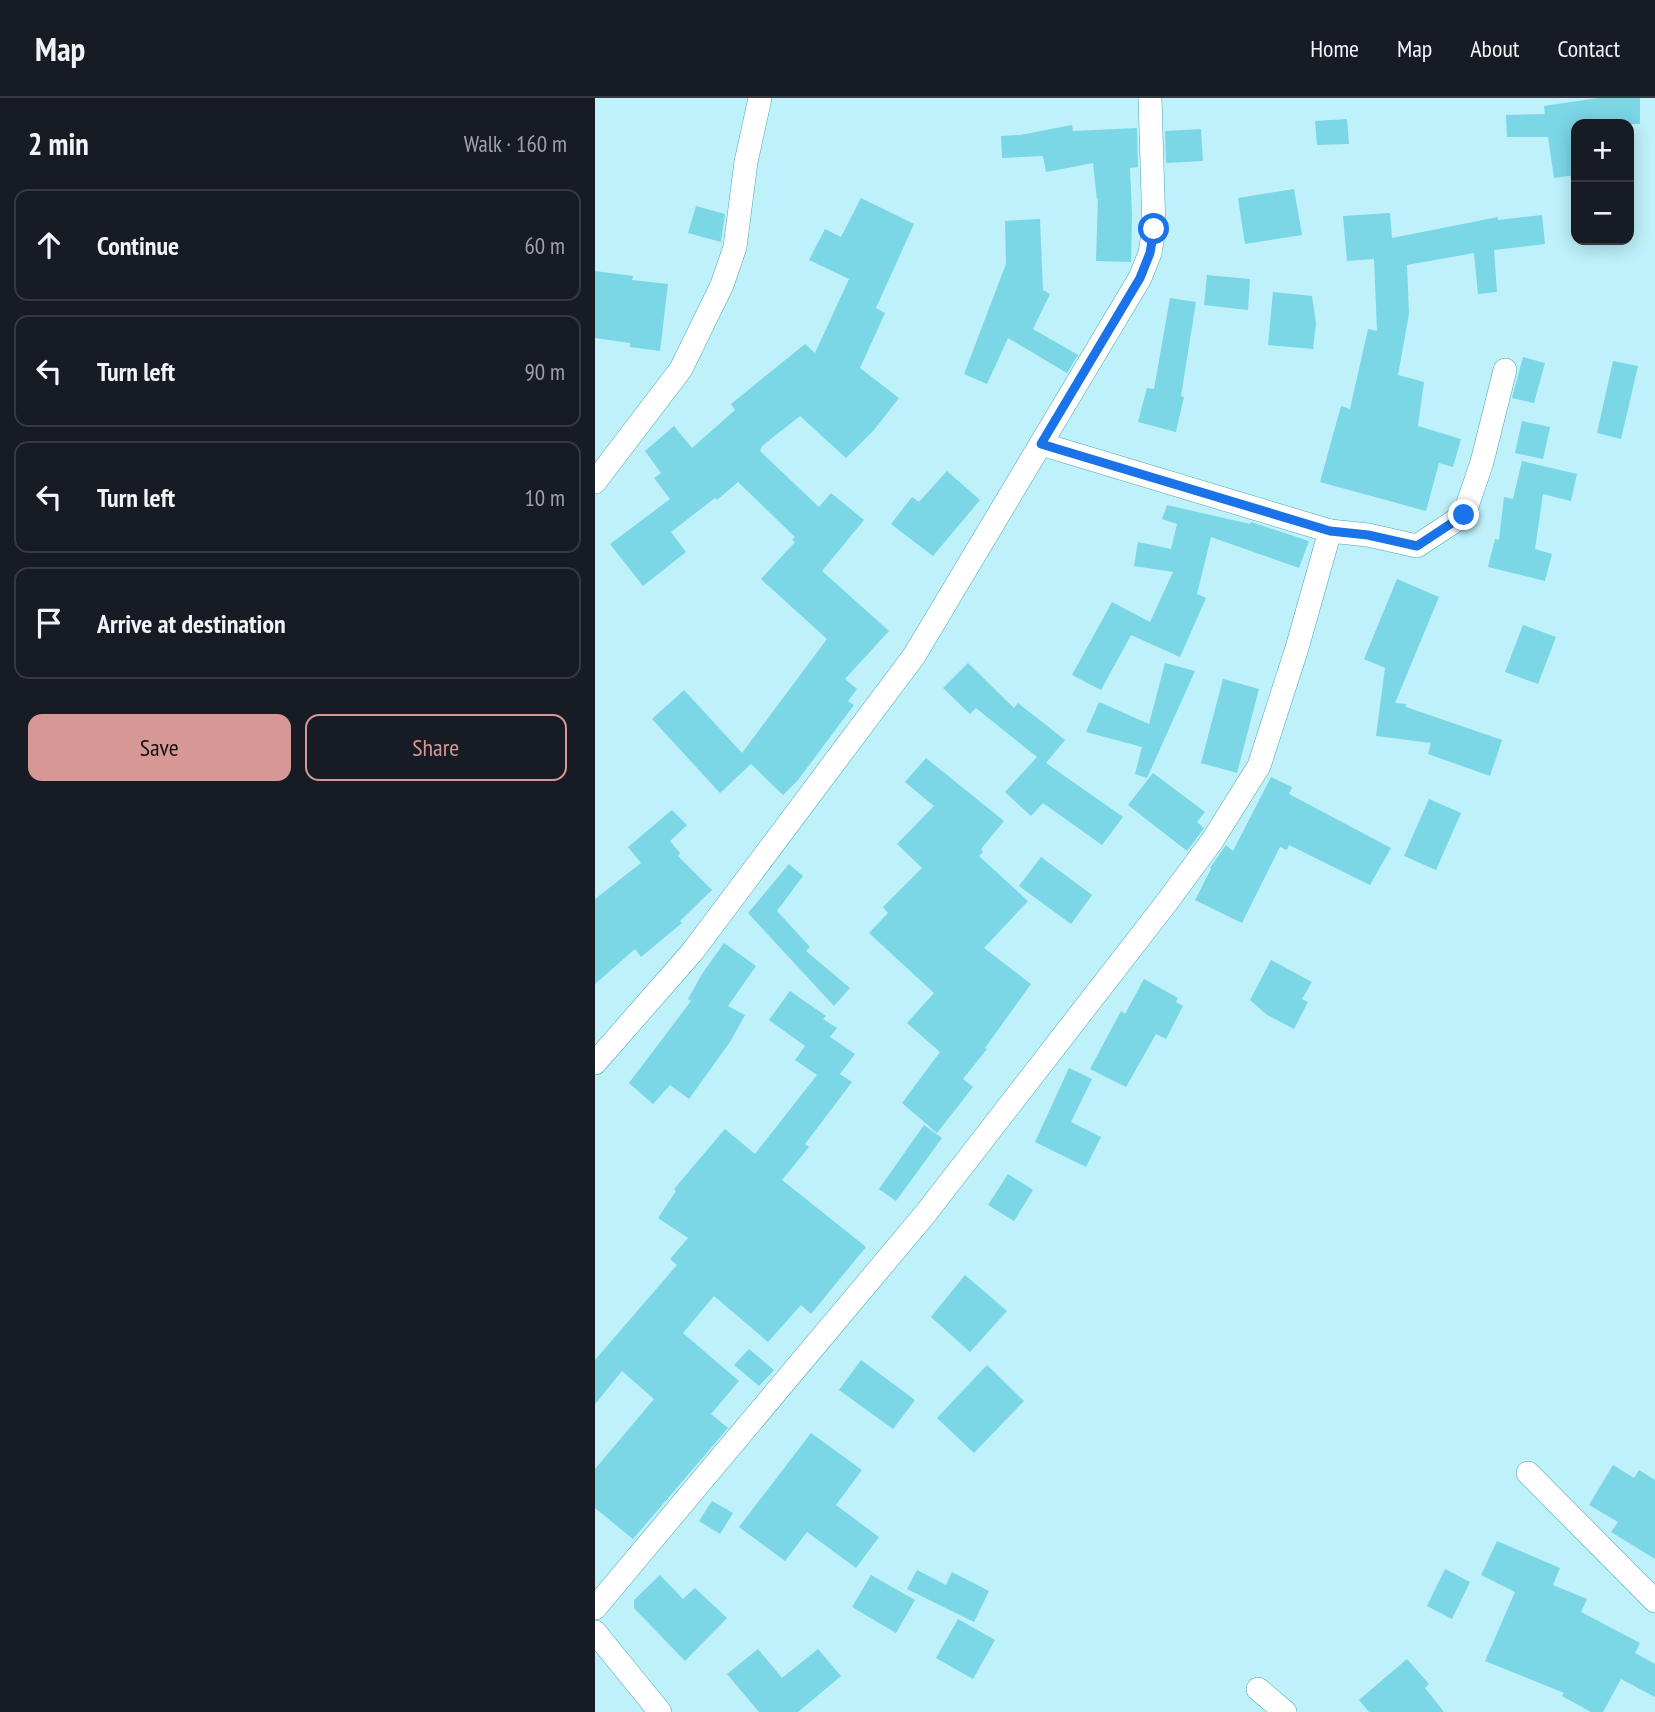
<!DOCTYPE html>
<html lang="en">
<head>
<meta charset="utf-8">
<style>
	body { margin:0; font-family:"PT Sans Narrow",sans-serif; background:#20242c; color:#f1f3f6 }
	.controls { position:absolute; right:21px; top:21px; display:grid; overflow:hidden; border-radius:14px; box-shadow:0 4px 18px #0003 }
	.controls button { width:63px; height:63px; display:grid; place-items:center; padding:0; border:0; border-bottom:2px solid #363941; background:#171b24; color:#f1f3f6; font:35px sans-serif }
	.stop { position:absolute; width:21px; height:21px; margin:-16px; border:5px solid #1a73e8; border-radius:50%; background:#fff }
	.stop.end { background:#1a73e8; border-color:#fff; box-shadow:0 2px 7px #0008 }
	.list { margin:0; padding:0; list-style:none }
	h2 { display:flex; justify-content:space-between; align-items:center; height:91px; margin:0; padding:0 28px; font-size:30px }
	h2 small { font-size:23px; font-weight:400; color:#9ea1a6 }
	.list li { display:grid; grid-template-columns:46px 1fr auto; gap:21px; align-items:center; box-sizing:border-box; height:112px; margin:0 14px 14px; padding:0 14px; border:2px solid #363941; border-radius:14px }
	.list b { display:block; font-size:26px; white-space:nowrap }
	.list em { font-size:23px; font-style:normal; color:#9ea1a6 }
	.actions { display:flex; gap:14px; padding:21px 28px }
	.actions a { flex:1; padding:16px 0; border:2px solid #d69894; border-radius:14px; text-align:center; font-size:24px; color:#d69894 }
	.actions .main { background:#d69894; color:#111 }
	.icon { flex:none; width:38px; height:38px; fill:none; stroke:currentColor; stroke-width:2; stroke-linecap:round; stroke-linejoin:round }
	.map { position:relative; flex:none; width:1060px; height:1614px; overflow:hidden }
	header { display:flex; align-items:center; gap:42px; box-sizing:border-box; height:98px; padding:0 35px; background:#171b24; border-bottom:2px solid #363941 }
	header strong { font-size:33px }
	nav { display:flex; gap:38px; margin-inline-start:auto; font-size:24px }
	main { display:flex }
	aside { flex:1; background:#171b24 }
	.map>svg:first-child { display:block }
</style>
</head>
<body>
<header>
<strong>Map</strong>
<nav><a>Home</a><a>Map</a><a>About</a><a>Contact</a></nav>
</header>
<main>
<aside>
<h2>2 min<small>Walk · 160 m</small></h2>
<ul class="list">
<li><svg class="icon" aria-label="ahead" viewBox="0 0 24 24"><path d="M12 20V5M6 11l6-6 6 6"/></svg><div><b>Continue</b></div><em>60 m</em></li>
<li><svg class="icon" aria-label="left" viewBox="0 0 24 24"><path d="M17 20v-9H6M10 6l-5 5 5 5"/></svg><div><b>Turn left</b></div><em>90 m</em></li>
<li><svg class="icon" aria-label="left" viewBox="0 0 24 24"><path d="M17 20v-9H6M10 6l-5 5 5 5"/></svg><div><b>Turn left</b></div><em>10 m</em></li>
<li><svg class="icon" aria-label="arrive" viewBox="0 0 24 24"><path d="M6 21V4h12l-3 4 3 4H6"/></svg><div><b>Arrive at destination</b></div></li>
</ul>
<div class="actions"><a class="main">Save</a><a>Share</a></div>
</aside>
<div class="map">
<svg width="1060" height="1614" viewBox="0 0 1060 1614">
	<rect width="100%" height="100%" fill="#bef1fa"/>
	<g fill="#7bd6e6">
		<polygon points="1003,0 1045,0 1045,26 981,26 981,77 959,80 953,39 912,39 911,17 950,16 949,8"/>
		<polygon points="752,21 754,46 722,47 720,23"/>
		<polygon points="477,27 478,33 542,30 543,69 535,70 537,117 536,164 501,163 503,99 502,102 498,65 451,74 448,58 407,60 406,38 425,37"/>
		<polygon points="606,31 608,63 571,65 570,33"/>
		<polygon points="699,91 707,137 650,146 643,100"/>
		<polygon points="266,100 319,126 281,210 290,215 265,270 304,300 279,332 251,360 205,318 167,348 165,353 224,409 236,395 269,422 227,473 294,533 250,581 262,591 253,603 259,607 203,682 188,697 156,666 125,695 57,621 89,592 147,655 232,541 166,481 200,444 197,442 200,439 143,384 122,402 120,400 76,434 91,454 48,488 15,446 75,401 59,380 66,375 50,353 79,328 97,350 140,312 136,306 210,246 220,255 254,181 214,162 230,131 246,139"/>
		<polygon points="101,108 130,116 126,144 93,135"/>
		<polygon points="795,115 797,140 903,119 903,122 947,117 950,146 899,152 902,194 883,196 879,155 812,167 814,216 803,277 829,284 823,328 866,341 858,369 844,365 831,413 725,384 746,308 755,311 773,231 782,233 779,161 752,163 748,118"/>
		<polygon points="445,121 448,192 455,196 438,231 483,257 472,275 413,240 392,286 369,276 411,166 410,123"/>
		<polygon points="0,173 38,178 37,182 73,186 65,253 35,249 35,245 0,240"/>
		<polygon points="612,177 655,181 653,212 609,207"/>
		<polygon points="678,194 717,198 721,225 718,251 673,247"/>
		<polygon points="575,200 601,204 586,298 589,299 581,334 543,324 552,290 559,291"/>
		<polygon points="928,259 950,265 939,305 917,300"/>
		<polygon points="1018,263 1043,268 1026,341 1002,335"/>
		<polygon points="927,323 955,329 948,361 920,355"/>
		<polygon points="927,363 982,376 976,403 948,396 940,451 957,456 950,483 893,469 900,441 904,442 909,399 918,401"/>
		<polygon points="352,373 385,402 338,458 296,426 317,399 324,404"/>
		<polygon points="572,407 655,426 656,424 714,443 704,470 616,439 602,496 611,500 585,559 536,537 506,592 477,577 517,504 555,524 578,474 539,468 543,444 576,451 582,426 567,421"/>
		<polygon points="802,481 844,499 800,605 811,606 811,609 907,642 895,678 833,656 836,645 781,638 790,570 769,561"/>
		<polygon points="928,527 961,539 943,586 910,574"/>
		<polygon points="373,565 419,610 423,605 470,642 451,665 528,719 507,747 448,705 436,718 410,694 442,659 381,610 375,616 348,590"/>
		<polygon points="570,565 600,573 552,680 540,676 547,649 491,634 504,604 554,626"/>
		<polygon points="628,581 664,591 642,675 606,665"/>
		<polygon points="331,660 409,723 386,751 388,754 384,758 433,803 389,850 436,886 390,950 392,951 368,981 378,989 342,1035 307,1005 345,954 312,925 339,895 274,835 293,815 288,809 327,770 302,746 339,708 310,684"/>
		<polygon points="558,675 610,714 602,724 609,730 592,753 533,707"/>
		<polygon points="676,679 697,689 694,696 796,750 775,787 694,747 692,752 685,749 647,825 600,802 616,771 615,770 631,747 638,753"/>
		<polygon points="834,701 866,715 841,772 809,758"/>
		<polygon points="77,712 92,727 75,743 85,755 83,758 117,792 85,823 87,825 46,859 40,851 0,886 0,801 46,765 33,749"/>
		<polygon points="446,759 497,797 476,826 424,788"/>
		<polygon points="194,766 208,778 182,813 215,849 211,853 255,890 239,908 153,815"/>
		<polygon points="129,845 161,868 133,908 150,917 135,944 94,1001 75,987 58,1006 34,985 96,903 93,901 107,876"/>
		<polygon points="676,862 717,884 707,901 713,904 699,931 672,917 655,902"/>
		<polygon points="549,881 583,900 581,904 588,908 571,941 561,936 531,989 495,971 526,913 530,916"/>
		<polygon points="195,893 231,918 228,921 242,930 235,939 260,956 245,976 257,984 210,1046 214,1049 187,1082 271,1149 216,1216 206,1207 173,1244 119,1198 88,1235 144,1283 116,1316 133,1330 38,1441 0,1410 0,1371 59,1301 27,1273 0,1306 0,1262 82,1167 75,1161 93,1140 63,1120 81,1093 79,1091 130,1031 160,1056 222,977 200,962 210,948 174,922"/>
		<polygon points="474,970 497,981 476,1024 506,1039 491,1069 440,1044"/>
		<polygon points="329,1027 347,1040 301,1103 284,1091"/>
		<polygon points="413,1076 438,1092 419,1123 393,1107"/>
		<polygon points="370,1177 412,1213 375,1254 336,1219"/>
		<polygon points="154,1251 179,1272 164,1288 139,1267"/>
		<polygon points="266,1262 320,1302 298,1331 244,1292"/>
		<polygon points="392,1267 429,1303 379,1355 342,1320"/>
		<polygon points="216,1335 267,1372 241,1407 284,1439 261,1470 212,1434 190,1463 144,1429"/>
		<polygon points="1018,1367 1039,1380 1044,1372 1060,1382 1060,1461 1016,1434 1023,1424 994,1407"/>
		<polygon points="117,1403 138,1415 125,1436 104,1423"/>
		<polygon points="902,1443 965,1470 958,1487 992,1501 986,1514 1045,1545 1040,1555 1060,1566 1060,1599 1026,1581 1008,1614 996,1614 967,1598 969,1595 890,1563 920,1494 886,1477"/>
		<polygon points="850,1471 875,1484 857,1521 832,1508"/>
		<polygon points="322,1472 351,1487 357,1474 394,1493 379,1524 312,1491"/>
		<polygon points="65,1477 88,1501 100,1490 132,1520 90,1563 39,1510 39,1502"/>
		<polygon points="276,1477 320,1502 301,1535 257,1509"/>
		<polygon points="363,1521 400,1542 378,1581 341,1560"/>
		<polygon points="163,1551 187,1580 223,1551 246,1578 203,1614 164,1614 132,1576"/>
		<polygon points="812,1561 834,1586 830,1590 849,1614 774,1614 764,1602"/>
	</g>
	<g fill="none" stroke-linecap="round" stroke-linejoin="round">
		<g stroke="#49a6b5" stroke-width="24">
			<g id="minor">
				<polyline points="0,384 86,271 127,187 140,149 151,64 165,0"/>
				<polyline points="735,433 773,437 822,448 869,417 887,364 910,272"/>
				<polyline points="0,965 98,853 319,558 545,180 555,155 559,131 555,0"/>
				<polyline points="933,1375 1060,1503"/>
				<polyline points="0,1510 331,1115 572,804 617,743 664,668 702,550 735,433 446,346"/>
				<polyline points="0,1534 65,1614"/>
				<polyline points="663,1591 690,1614"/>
			</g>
		</g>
		<use href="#minor" stroke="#fff" stroke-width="23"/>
	</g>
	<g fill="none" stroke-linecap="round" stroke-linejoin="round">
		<polyline stroke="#1a73e8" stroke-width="9" points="559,131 555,155 545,180 446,346 735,433 773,437 822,448 869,417"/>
	</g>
</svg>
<div class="controls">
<button>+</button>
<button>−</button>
</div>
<div class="stop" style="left:559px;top:131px"></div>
<div class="stop end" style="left:869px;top:417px"></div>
</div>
</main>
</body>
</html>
